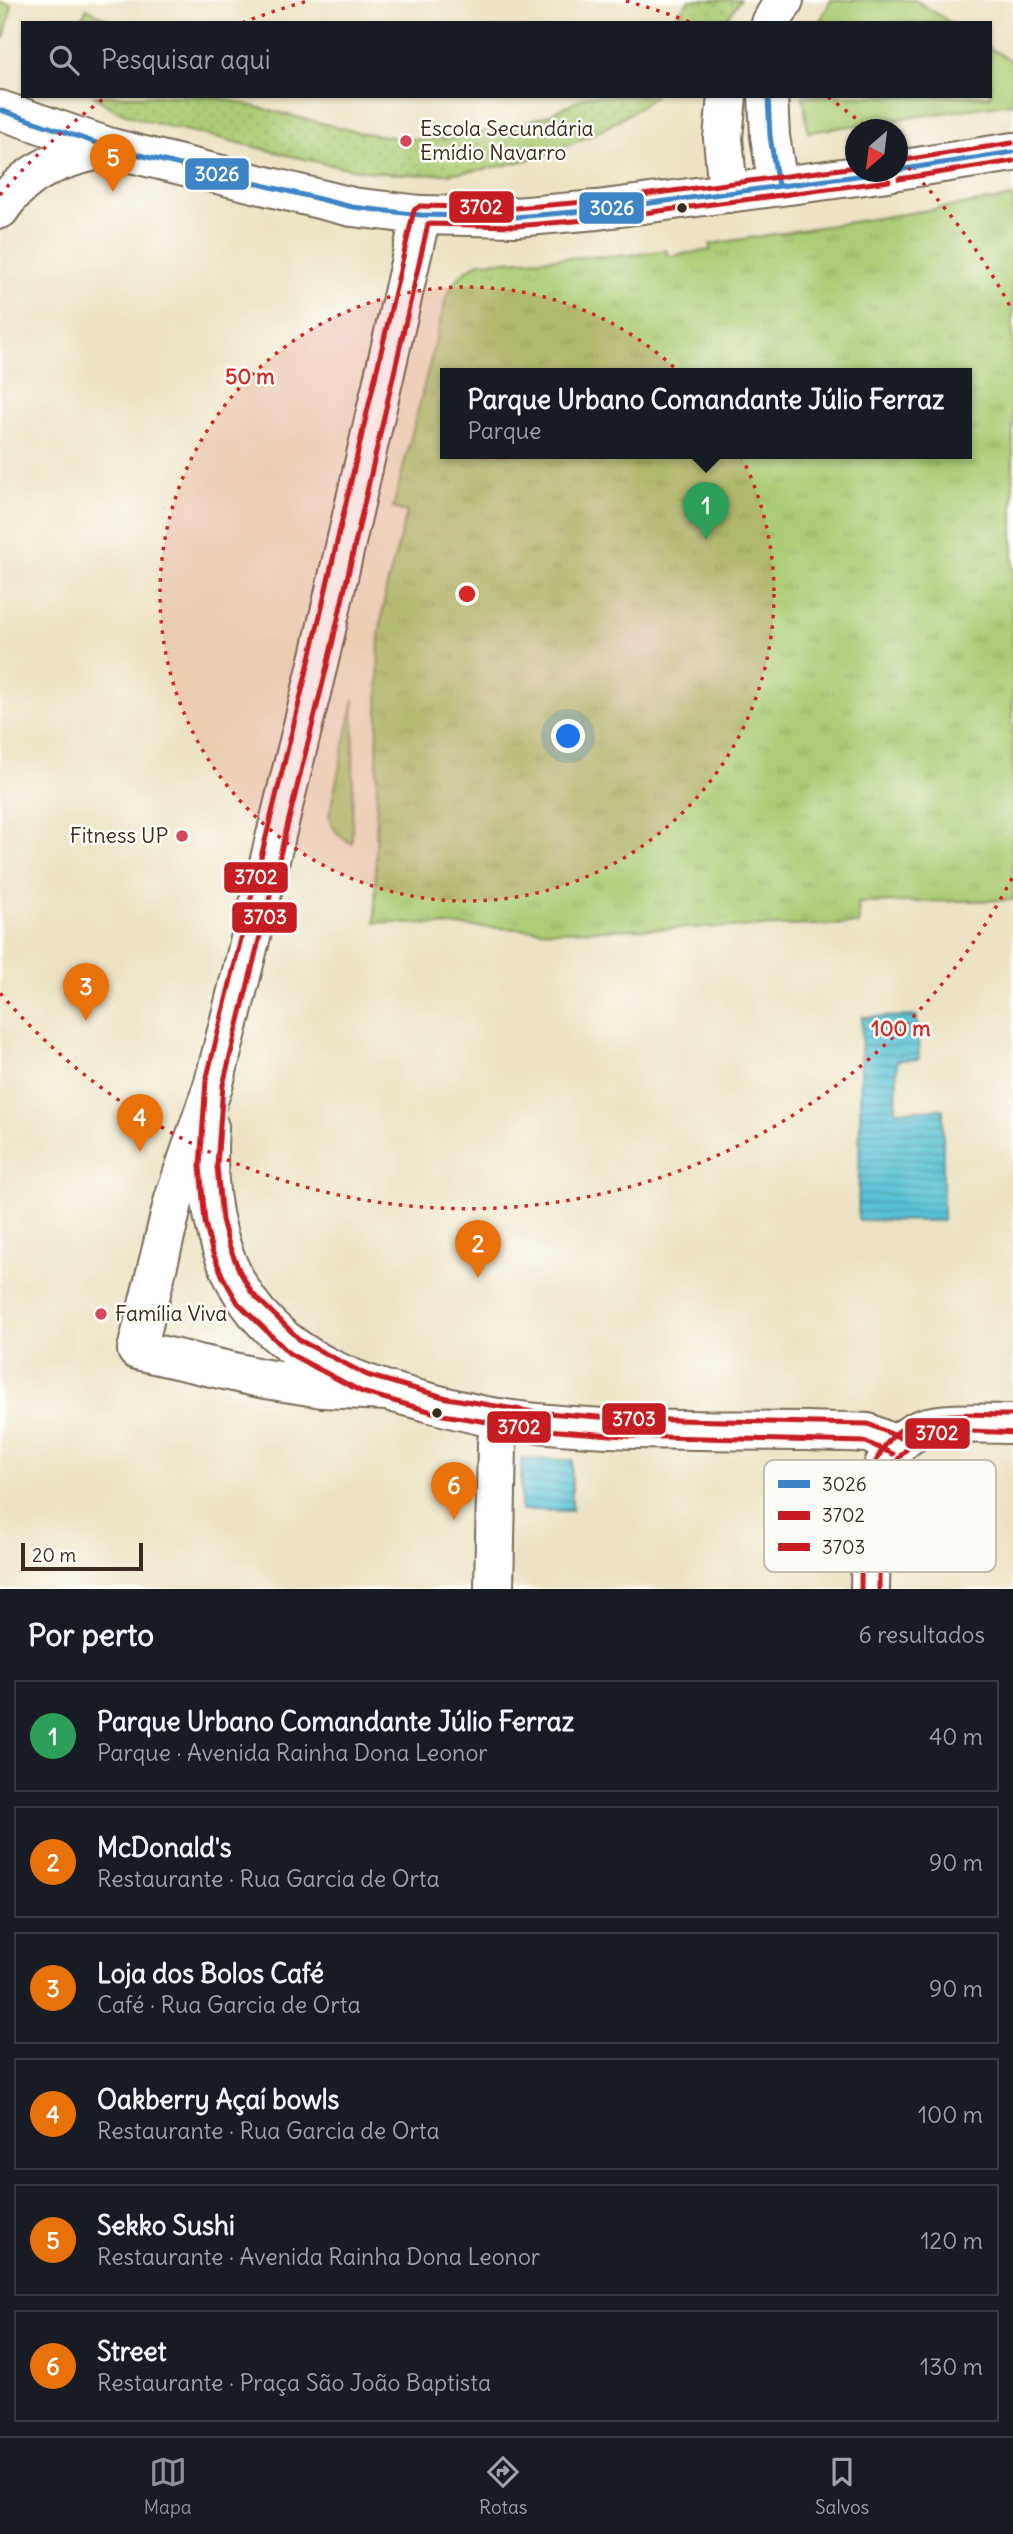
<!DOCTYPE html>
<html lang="pt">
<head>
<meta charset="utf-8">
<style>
	body { margin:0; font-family:Delius,sans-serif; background:#20242c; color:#f1f3f6 }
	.compass { position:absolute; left:845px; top:119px; width:63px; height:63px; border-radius:50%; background:#171b24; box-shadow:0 2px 5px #0004; rotate:208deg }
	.scale { position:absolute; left:21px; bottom:18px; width:122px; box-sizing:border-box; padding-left:7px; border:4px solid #3b2a1e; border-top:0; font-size:19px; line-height:24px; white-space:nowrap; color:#3b2a1e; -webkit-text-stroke:5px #fdfcf7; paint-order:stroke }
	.you { position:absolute; left:569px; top:737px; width:24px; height:24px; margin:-18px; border:5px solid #fff; border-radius:50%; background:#1a73e8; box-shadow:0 0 0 10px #1a73e833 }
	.badge { display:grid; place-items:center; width:46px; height:46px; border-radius:50%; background:#8c9099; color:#fff; font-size:23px; font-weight:700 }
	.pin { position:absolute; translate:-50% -58px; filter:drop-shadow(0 2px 4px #0008) }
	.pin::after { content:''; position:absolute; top:37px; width:24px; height:21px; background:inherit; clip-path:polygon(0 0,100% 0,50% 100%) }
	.popup { position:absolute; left:440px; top:368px; width:532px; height:91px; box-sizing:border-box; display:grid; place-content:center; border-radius:0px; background:#171b24; filter:drop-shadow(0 2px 5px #0005); font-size:23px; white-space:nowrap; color:#9ea1a6 }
	.popup b { font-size:26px; color:#f1f3f6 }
	.popup::after { content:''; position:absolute; left:50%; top:100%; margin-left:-14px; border:14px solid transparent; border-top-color:#171b24 }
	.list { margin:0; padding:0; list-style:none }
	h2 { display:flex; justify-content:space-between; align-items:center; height:91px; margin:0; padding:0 28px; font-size:30px }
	h2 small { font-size:23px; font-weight:400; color:#9ea1a6 }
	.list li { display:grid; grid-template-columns:46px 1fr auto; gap:21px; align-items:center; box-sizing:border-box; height:112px; margin:0 14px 14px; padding:0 14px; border:2px solid #363941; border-radius:0px }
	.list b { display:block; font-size:26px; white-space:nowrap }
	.list p { margin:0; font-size:23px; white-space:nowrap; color:#9ea1a6 }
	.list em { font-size:23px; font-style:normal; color:#9ea1a6 }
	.icon { flex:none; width:38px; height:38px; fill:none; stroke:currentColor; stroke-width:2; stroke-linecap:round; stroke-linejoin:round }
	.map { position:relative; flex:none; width:1013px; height:1589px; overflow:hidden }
	.search { position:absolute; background:#171b24; box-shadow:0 2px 5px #0004; left:21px; right:21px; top:21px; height:77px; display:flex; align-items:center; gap:18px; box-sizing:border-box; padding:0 24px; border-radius:0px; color:#9ea1a6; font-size:26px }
	.sheet { height:847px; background:#171b24 }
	nav { display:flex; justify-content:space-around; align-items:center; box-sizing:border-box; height:98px; border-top:2px solid #363941; background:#171b24; font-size:19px; color:#9ea1a6 }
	nav a { display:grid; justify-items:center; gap:4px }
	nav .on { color:#8c9099 }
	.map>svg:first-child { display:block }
</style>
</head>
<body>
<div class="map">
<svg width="1013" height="1589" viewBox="0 0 1013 1589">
	<defs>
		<pattern id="park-tufts" width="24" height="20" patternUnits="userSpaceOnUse" patternTransform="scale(1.75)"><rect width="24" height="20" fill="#accc74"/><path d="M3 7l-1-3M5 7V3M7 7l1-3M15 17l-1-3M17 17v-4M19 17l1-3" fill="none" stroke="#95af64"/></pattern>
		<pattern id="garden-dots" width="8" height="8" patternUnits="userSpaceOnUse" patternTransform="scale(1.75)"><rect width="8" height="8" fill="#accc74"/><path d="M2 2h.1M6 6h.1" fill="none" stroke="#95af64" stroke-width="1.8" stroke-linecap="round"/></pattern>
		<pattern id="water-rules" width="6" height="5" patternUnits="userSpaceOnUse" patternTransform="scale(1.75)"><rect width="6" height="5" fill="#59c2d5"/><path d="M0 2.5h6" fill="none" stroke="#4b9eac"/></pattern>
	</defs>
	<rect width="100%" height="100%" fill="#fdfcf7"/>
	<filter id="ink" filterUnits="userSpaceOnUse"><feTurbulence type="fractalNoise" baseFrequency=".0143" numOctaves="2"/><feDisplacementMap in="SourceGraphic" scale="14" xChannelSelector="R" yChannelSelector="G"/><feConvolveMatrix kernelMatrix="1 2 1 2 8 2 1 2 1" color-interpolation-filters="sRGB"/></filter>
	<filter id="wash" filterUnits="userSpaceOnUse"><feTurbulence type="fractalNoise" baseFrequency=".00686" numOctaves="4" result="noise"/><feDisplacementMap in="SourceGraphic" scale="28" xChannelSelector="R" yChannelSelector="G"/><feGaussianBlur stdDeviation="1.57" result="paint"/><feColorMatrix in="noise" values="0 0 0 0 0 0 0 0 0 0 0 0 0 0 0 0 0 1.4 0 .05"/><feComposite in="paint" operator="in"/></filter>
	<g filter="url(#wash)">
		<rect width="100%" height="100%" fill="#ede3c4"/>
		<g fill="#accc74" stroke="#747b49" stroke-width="2">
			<polygon points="831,0 915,0 951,23 819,23"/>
			<polygon points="990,48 1013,62 1013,103 808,132 803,96 990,96"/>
			<path d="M354,699L352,843C339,838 333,829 329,816Z"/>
		</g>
		<path fill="url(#park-tufts)" stroke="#747b49" stroke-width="2" fill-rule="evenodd" d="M1013,197V900L858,903L859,924L559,931L375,922L379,637L386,589L407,512L393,508L447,295C455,280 464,270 480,262L630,255L666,250L668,256L711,250L710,244ZM445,374H967V454H445Z"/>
		<g fill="url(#garden-dots)" stroke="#747b49" stroke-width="2">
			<polygon points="689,0 740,0 724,23 671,23"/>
			<polygon points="0,2 12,5 4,38 0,36"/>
			<polygon points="87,8 113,23 79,23"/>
			<path d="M94,96H212L358,132L407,139H446L507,128L546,116L587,96H655C569,160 466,186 359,170C312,163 265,149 219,138C181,128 124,122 94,96Z"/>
		</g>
		<g fill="url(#water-rules)" stroke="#4a767a" stroke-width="2">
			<polygon points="917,1016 919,1059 897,1060 896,1111 943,1109 943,1221 858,1220 862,1017"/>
			<polygon points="521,1459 572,1460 572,1511 521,1510"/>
		</g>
	</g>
	<g filter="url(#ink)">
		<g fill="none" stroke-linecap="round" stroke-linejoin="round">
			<g stroke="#796b58" stroke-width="42">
				<g id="street">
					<polyline points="771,23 784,0"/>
					<polyline points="727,96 723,138 728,193"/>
					<polyline points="768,96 770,136 778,186"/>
					<path d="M0,209C26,169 65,156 111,148"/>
					<path d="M209,1127C204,1198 217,1276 270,1327C310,1366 363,1385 416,1399C443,1406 470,1414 498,1418C619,1436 746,1427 868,1433L897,1446"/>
					<polyline points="387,1391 322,1388 260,1378 137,1350 174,1199 214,1083 262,892 320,656 421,215"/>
					<polyline points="494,1589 497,1443 500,1418"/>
				</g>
			</g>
			<g stroke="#796b58" stroke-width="42">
				<g id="secondary">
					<polyline points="0,110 111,148 352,207 421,215 515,217 597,210 888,172"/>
					<polyline points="898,170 1013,152"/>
					<path d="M870,1589C872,1537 862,1453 921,1429C942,1421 990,1424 1013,1424"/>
				</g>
			</g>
			<use href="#street" stroke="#fff" stroke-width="38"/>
			<use href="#secondary" stroke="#fff" stroke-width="38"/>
			<g stroke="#fdfcf7" stroke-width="10">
				<g id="bus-1">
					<polyline points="768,96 770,136 778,186"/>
					<polyline points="0,110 111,148 352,207 421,215 515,217 597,210 888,172"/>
					<polyline points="898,170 1013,152"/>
				</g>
			</g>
			<g stroke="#fdfcf7" stroke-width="10">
				<g id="bus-2">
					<polyline points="856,167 596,201 515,208 420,206 414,210 311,654 206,1081 200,1166 205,1222 212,1251 223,1277 238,1303 290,1354 362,1392 443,1415 533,1429 624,1436 866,1442 893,1454"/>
					<polyline points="899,179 1013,161"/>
					<path d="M879,1589C880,1542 871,1458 926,1437C951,1427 986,1432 1013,1433"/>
				</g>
			</g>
			<g stroke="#fdfcf7" stroke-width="10">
				<g id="bus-3">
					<polyline points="898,161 1012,143"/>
					<polyline points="889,181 598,219 515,226 428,224 329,658 223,1085 217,1166 222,1220 229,1245 239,1270 252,1293 301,1341 367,1375 447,1398 534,1412 625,1419 868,1424 901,1438"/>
					<path d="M861,1589C862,1533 855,1434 927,1418C955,1412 985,1415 1013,1415"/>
				</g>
			</g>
			<use href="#bus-1" stroke="#3d85c6" stroke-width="5"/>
			<use href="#bus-2" stroke="#c61d23" stroke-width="5"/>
			<use href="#bus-3" stroke="#c61d23" stroke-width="5"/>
		</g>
	</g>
	<circle cx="467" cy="594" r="307" fill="#d62828" fill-opacity=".12"/>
	<g fill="none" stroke="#d62828" stroke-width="3.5" stroke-dasharray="3.5 7">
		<circle cx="467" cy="594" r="307"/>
		<path d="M1012 878A614 614 0 0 1 0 993M0 195A614 614 0 0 1 106 97M242 23A614 614 0 0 1 308 1M626 1A614 614 0 0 1 692 23M828 97A614 614 0 0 1 866 127M901 160A614 614 0 0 1 1012 310"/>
	</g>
	<g fill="#d1495b" stroke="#fdfcf7" stroke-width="2.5">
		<circle cx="406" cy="141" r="7"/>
		<circle cx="182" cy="836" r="7"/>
		<circle cx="101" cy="1314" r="7"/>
	</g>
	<g fill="#3b2a1e" stroke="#fdfcf7" stroke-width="2.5">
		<circle cx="682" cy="208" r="6"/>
		<circle cx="437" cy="1413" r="6"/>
	</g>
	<g text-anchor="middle" stroke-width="5" stroke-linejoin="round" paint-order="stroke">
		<g font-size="21" fill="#3b2a1e" stroke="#fdfcf7" text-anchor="start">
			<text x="420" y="136">Escola Secundária<tspan x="420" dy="24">Emídio Navarro</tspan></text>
			<text x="168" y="843" text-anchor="end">Fitness UP</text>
			<text x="115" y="1321">Família Viva</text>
		</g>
	</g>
	<rect x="764" y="1460" width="232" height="112" rx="10" fill="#fdfcf7" stroke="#c3bdb6" stroke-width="2"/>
	<rect x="778" y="1480" width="32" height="8" fill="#3d85c6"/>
	<rect x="778" y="1511" width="32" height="9" fill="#c61d23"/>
	<rect x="778" y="1543" width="32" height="8" fill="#c61d23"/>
	<g font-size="19" fill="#3b2a1e">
		<text x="822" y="1491">3026</text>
		<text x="822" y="1522">3702</text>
		<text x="822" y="1554">3703</text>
	</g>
	<circle cx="467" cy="594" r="10" fill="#d62828" stroke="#fdfcf7" stroke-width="3.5"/>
	<g font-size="21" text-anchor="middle" font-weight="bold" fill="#d62828" stroke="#fdfcf7" stroke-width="5" stroke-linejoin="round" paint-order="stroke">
		<text x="250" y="384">50 m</text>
		<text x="901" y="1036">100 m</text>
	</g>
	<g stroke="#fdfcf7" stroke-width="2.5">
		<rect x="184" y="157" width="66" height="34" rx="7" fill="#3d85c6"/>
		<rect x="448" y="190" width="67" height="34" rx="7" fill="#c61d23"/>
		<rect x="578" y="191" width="67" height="34" rx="7" fill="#3d85c6"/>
		<rect x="223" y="861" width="66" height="33" rx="7" fill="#c61d23"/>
		<rect x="231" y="901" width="67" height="33" rx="7" fill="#c61d23"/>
		<rect x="601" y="1402" width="66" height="34" rx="7" fill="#c61d23"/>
		<rect x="486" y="1410" width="66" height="34" rx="7" fill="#c61d23"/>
		<rect x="904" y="1417" width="67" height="33" rx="7" fill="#c61d23"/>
	</g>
	<g font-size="19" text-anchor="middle" font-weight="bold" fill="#fff">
		<text x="217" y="181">3026</text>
		<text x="481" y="214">3702</text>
		<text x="612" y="215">3026</text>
		<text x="256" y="884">3702</text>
		<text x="265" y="924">3703</text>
		<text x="634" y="1426">3703</text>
		<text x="519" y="1434">3702</text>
		<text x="937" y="1440">3702</text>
	</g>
</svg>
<svg class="compass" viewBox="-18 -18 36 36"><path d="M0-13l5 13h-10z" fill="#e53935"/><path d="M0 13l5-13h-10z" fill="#9ea1a6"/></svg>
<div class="scale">20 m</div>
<div class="you"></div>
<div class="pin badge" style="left:706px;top:540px;background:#2e9e5b">1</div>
<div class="popup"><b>Parque Urbano Comandante Júlio Ferraz</b>Parque</div>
<div class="pin badge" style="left:478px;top:1278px;background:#e8710a">2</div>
<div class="pin badge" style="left:86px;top:1021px;background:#e8710a">3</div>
<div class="pin badge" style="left:140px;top:1152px;background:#e8710a">4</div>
<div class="pin badge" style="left:113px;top:192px;background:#e8710a">5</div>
<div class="pin badge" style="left:454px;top:1520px;background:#e8710a">6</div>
<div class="search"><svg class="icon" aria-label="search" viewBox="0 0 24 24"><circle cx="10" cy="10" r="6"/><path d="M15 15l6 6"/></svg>Pesquisar aqui</div>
</div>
<section class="sheet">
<h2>Por perto<small>6 resultados</small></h2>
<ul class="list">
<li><span class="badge" style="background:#2e9e5b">1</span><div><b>Parque Urbano Comandante Júlio Ferraz</b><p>Parque · Avenida Rainha Dona Leonor</p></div><em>40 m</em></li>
<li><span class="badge" style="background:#e8710a">2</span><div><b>McDonald's</b><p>Restaurante · Rua Garcia de Orta</p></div><em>90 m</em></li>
<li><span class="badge" style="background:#e8710a">3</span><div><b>Loja dos Bolos Café</b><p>Café · Rua Garcia de Orta</p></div><em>90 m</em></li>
<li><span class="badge" style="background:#e8710a">4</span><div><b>Oakberry Açaí bowls</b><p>Restaurante · Rua Garcia de Orta</p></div><em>100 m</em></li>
<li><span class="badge" style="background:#e8710a">5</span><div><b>Sekko Sushi</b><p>Restaurante · Avenida Rainha Dona Leonor</p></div><em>120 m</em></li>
<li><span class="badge" style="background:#e8710a">6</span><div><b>Street</b><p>Restaurante · Praça São João Baptista</p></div><em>130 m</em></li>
</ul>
</section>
<nav>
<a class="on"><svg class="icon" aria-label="map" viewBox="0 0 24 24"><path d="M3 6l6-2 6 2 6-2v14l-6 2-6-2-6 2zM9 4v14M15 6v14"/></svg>Mapa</a>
<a><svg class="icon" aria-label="directions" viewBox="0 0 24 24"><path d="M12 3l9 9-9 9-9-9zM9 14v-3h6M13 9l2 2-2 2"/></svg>Rotas</a>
<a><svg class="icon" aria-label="saved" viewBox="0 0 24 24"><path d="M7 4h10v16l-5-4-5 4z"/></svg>Salvos</a>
</nav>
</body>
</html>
